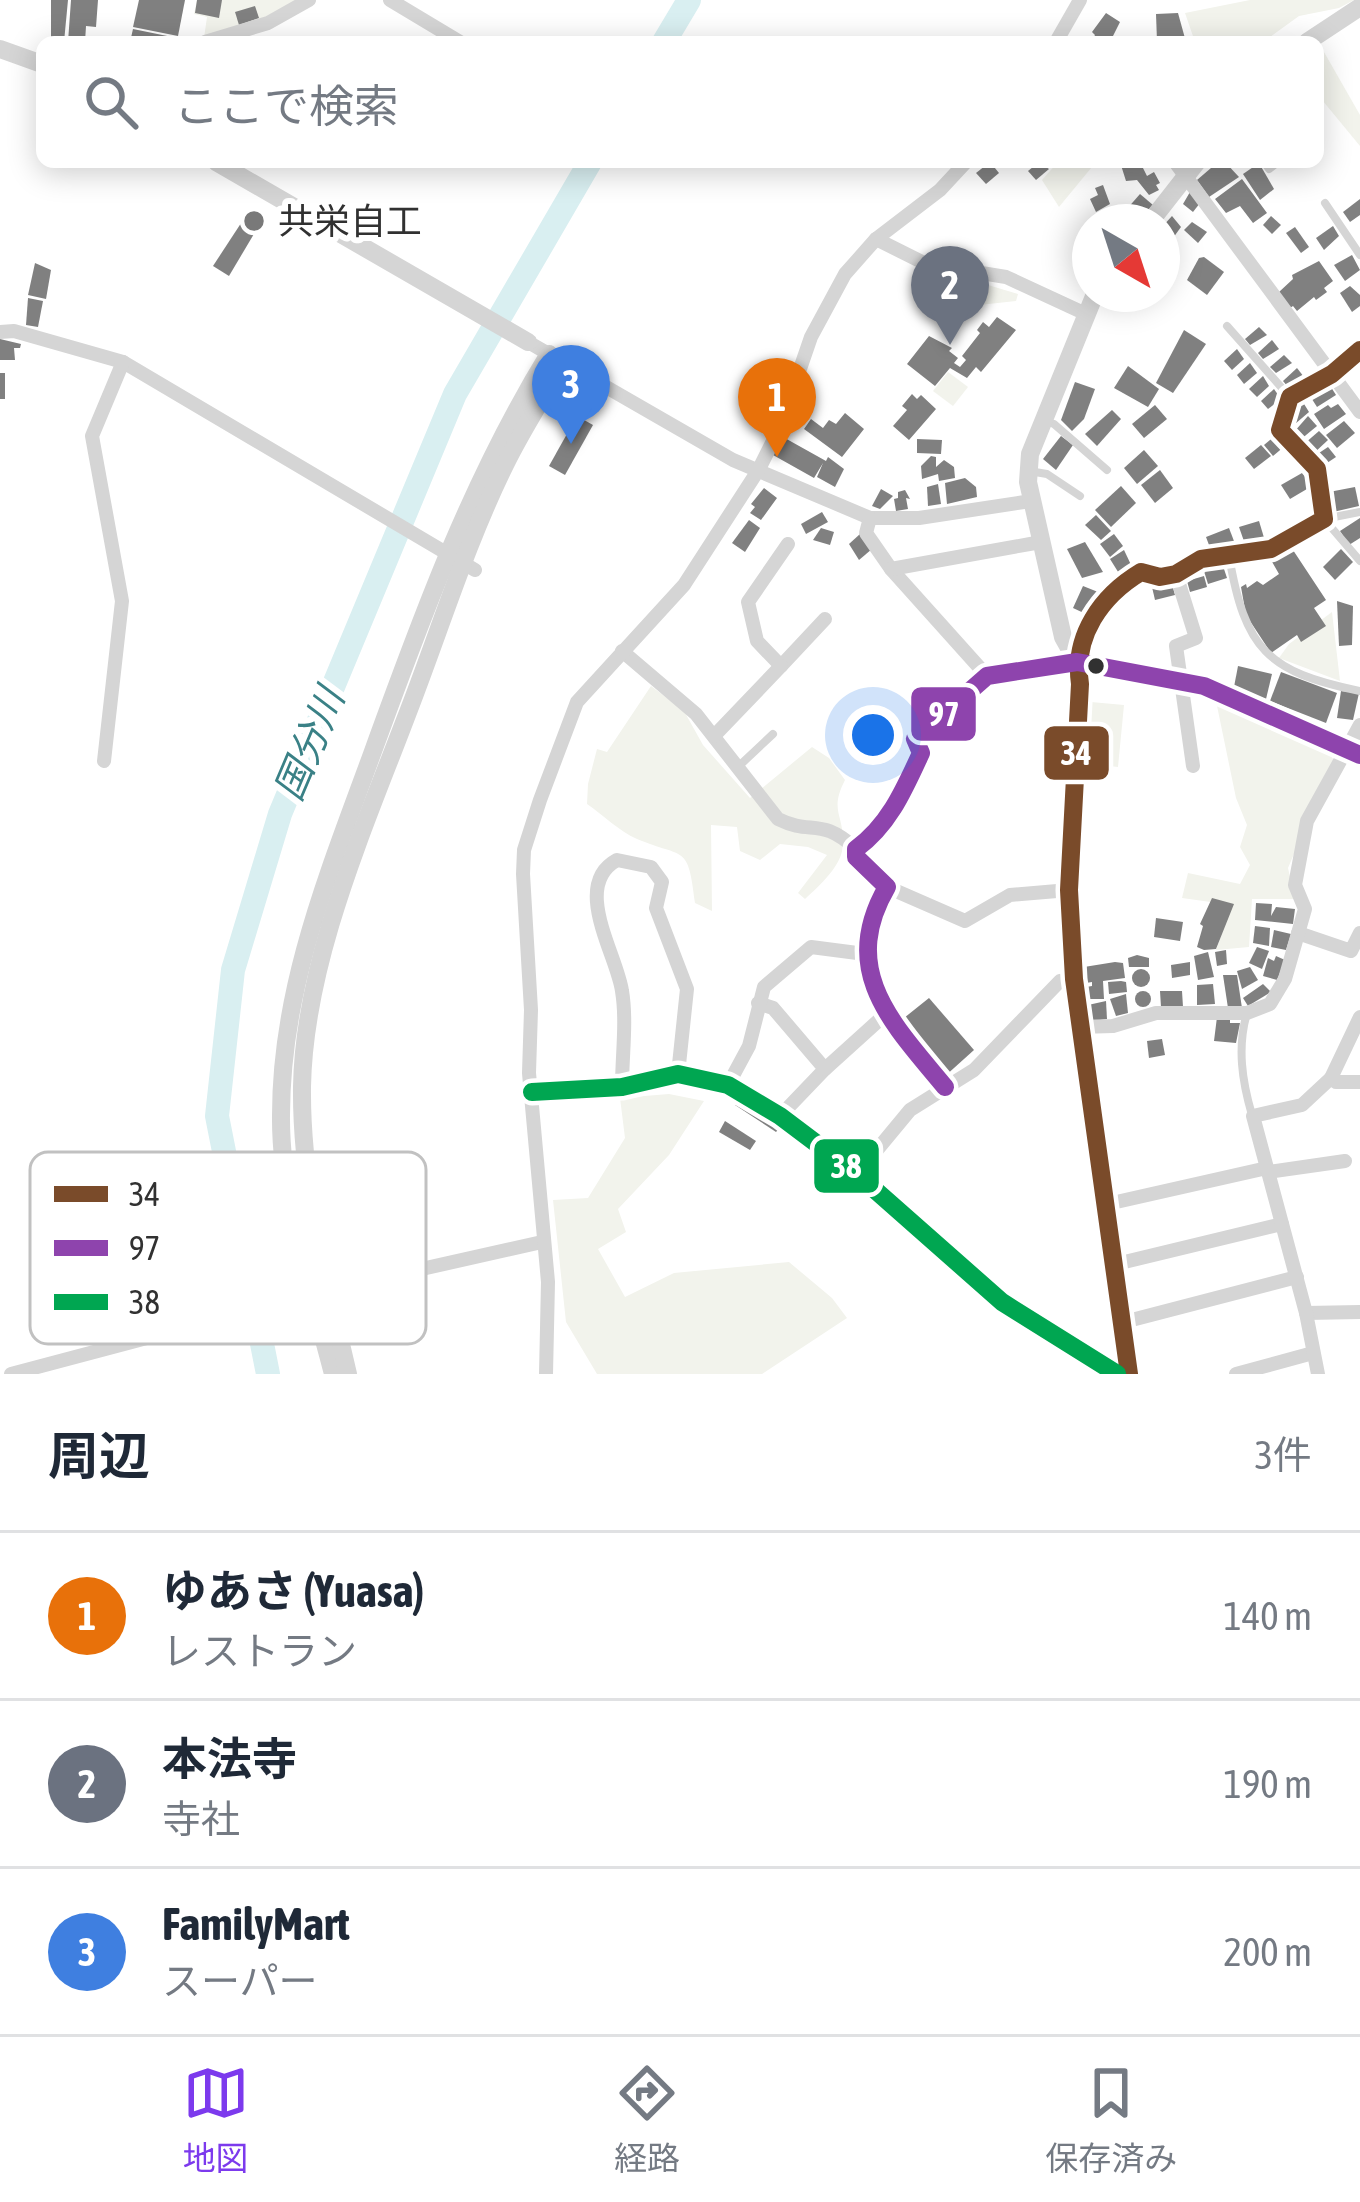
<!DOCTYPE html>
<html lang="ja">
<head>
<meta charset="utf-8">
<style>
	body { margin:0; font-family:"Asap Condensed","Noto Sans JP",sans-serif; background:#f2f2f3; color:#1f2937 }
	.compass { position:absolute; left:1072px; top:204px; width:108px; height:108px; border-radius:50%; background:#fff; box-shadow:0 6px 30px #0003; rotate:141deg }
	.you { position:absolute; left:873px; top:735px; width:42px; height:42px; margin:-30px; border:9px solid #fff; border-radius:50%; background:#1a73e8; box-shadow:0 0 0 18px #1a73e833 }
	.badge { display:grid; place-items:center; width:78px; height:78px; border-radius:50%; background:#7c3aed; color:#fff; font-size:39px; font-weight:700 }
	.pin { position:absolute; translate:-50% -99px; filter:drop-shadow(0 3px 6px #0008) }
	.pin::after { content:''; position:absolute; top:63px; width:42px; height:36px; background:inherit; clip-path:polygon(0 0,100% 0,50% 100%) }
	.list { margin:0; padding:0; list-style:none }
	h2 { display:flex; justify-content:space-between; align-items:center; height:156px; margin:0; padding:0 48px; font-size:51px }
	h2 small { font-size:39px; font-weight:400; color:#747a83 }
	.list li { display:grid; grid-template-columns:78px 1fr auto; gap:36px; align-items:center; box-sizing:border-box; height:168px; padding:0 48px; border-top:3px solid #e0e1e3 }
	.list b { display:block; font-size:45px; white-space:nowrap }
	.list p { margin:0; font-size:39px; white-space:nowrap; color:#747a83 }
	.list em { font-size:39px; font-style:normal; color:#747a83 }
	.icon { flex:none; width:66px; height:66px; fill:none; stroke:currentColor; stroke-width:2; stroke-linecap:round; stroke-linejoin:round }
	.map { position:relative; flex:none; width:1360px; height:1374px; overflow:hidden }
	.search { position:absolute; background:#fff; box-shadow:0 6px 30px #0003; left:36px; right:36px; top:36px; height:132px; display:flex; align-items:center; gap:30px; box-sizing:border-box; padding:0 42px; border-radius:18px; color:#747a83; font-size:45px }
	.sheet { height:660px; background:#fff }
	nav { display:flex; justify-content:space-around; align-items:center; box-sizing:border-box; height:168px; border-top:3px solid #e0e1e3; background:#fff; font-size:33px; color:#747a83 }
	nav a { display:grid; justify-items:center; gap:6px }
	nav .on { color:#7c3aed }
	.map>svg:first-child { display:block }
</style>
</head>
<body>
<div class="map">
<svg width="1360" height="1374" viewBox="0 0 1360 1374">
	<rect width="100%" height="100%" fill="#fff"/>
	<g fill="#f2f3ec">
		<polygon points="197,0 301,0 265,19 204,38 207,17 194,14"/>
		<polygon points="1250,0 1354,0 1339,8 1299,16 1263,42 1195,42 1185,13"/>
		<polygon points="1324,52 1360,115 1360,146 1318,95 1318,57"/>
		<polygon points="1058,162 1096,162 1059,207 1042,180"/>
		<polygon points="978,282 1018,294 1016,301 961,307 964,290"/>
		<polygon points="948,372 968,387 953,406 933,391"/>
		<polygon points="1332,612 1340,681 1279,658 1289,644"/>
		<path d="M651,686L684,711L703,745L750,798L812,747L829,758L845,780C829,811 844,814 843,844C843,865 819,886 805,899L798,893L827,855L808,847L780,844L760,860L740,851L737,827L711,825L712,911L695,903C688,843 685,859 637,839C619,831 603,815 587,804L588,784L597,749L607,752Z"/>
		<polygon points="1216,701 1320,743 1334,760 1288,868 1295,899 1252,899 1249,947 1216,950 1232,905 1182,898 1188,873 1240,884 1250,865 1240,847 1247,825 1236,798"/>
		<polygon points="1091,702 1124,705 1118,767 1084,763"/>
		<polygon points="669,1094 704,1101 669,1155 618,1209 626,1232 598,1249 625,1297 674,1273 789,1262 832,1298 847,1318 762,1374 597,1374 566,1322 553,1200 588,1198 625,1138 620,1098"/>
	</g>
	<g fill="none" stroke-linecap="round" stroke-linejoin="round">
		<g stroke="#d9eff1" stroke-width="24">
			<polyline points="664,42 689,0"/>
			<polyline points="268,1374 217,1116 233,970 280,814 455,394 590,162"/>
		</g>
	</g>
	<g fill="#808080">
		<polygon points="51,0 68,0 64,42 51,42"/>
		<polygon points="71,0 98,0 96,27 86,26 85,42 68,42"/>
		<polygon points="139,0 185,0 178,36 133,27"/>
		<polygon points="197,0 222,0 219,18 195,13"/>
		<polygon points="255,6 259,18 239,25 235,12"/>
		<polygon points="1106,13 1120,22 1110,42 1091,42 1095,35 1092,32"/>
		<polygon points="1178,13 1186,42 1157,41 1156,14"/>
		<polygon points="133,29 177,38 176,42 130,42"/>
		<polygon points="990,162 999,173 986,184 976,173"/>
		<polygon points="1039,162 1049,169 1036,180 1028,171"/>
		<polygon points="1120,162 1140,162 1147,176 1154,172 1160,183 1156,185 1159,190 1149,195 1137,180 1126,181"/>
		<polygon points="1218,162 1225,162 1239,177 1209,197 1197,180"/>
		<polygon points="1259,163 1274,189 1260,200 1243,174"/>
		<polygon points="1242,179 1267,213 1253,223 1240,206 1226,213 1215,199"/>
		<polygon points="1103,185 1110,204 1096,212 1090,199 1098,195 1095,188"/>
		<polygon points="1190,192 1200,203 1193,212 1183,204"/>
		<polygon points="1140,194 1153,205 1136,222 1126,210"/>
		<polygon points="1360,199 1360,215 1350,222 1343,212"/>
		<polygon points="247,214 261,222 229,276 213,266"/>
		<polygon points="1172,216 1181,227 1165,249 1162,227"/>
		<polygon points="1271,216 1281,225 1272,234 1263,225"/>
		<polygon points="1192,222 1207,232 1198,243 1184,230"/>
		<polygon points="1333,226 1339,236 1324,250 1316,238"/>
		<polygon points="1295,227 1309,247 1301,253 1286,233"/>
		<polygon points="1352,255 1360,270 1345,281 1334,265"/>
		<polygon points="1204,257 1224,272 1207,295 1187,280 1199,258"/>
		<polygon points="1319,261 1333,281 1324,288 1327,292 1316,300 1314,297 1297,311 1293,306 1290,308 1279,292 1293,279 1292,275"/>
		<polygon points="35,263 51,270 46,299 28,295"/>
		<polygon points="1350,286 1360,295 1360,306 1352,312 1340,293"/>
		<polygon points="28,298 43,301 38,327 26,325"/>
		<polygon points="997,317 1016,330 981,372 976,367 967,378 950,368 935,386 907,364 929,336 952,348 949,351 958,358 954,363 960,367 966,360 962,356 980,333 977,330 983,322 989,327"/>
		<polygon points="1259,327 1267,335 1250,345 1245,339"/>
		<polygon points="1184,330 1206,344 1173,393 1156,383"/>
		<polygon points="0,339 21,344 20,348 14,348 15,360 0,360"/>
		<polygon points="1272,340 1279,349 1263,359 1258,353"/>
		<polygon points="1237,349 1244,359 1232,370 1224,361"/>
		<polygon points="1284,355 1292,363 1276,373 1270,367"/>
		<polygon points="1250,363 1257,373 1244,384 1237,375"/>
		<polygon points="1128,366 1159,389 1148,407 1114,388"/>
		<polygon points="1297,368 1304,377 1288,387 1283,381"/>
		<rect x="0" y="373" width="5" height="26"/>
		<polygon points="1263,376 1269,386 1257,397 1249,389"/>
		<polygon points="1075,382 1095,389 1084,419 1072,431 1061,420"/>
		<polygon points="1329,384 1336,395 1317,407 1310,396"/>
		<polygon points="1274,389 1281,399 1268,409 1261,401"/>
		<polygon points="912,394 917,399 921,395 936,409 909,440 893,426 907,410 902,406"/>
		<polygon points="1301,399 1309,412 1295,424 1289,418 1293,415 1290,410"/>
		<polygon points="1338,404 1346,414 1324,429 1314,414 1328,405 1331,408"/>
		<polygon points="1155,405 1167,419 1144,438 1132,424"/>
		<polygon points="1112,410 1121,419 1097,446 1085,434"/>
		<polygon points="845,413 864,429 842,457 804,429 811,419 823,428 829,420 836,424"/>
		<polygon points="577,416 593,425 565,475 549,466"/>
		<polygon points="1308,416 1317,426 1300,440 1294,432"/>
		<polygon points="1344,421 1355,433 1337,448 1326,435"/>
		<polygon points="1319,431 1328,440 1313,454 1304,444"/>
		<polygon points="1277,434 1286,445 1273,456 1264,445"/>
		<polygon points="1061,436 1073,445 1056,470 1043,459"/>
		<polygon points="783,437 826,461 828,457 844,469 835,487 817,477 823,463 814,478 773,455"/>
		<polygon points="917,439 942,440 941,454 917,453"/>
		<polygon points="1261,445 1271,456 1254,469 1245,458"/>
		<polygon points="1328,447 1336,457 1321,467 1313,457"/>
		<polygon points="1144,450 1158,466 1137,484 1124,468"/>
		<polygon points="931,456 936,457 936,467 944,460 954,467 955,478 939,481 938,474 922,479 921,466"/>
		<polygon points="1160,470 1173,488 1155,503 1141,485"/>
		<polygon points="1302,473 1312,486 1290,499 1281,485"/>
		<polygon points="965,478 976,487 977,497 947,504 945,483"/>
		<polygon points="938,484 941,504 928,506 927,487"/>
		<polygon points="1121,486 1136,503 1111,527 1095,510"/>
		<polygon points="1355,487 1359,506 1333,512 1329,492"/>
		<polygon points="764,488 777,498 761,520 750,513 755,507 751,504"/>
		<polygon points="881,489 893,496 880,509 872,506"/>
		<polygon points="905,490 910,499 906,498 908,509 896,511 894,499 898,498 898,492"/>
		<polygon points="822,512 828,522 806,534 801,524"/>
		<polygon points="1096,515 1111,531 1101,540 1085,525"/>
		<polygon points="1360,518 1360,538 1349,545 1340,531"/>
		<polygon points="749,520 760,528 745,552 732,543"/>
		<polygon points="1259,521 1265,541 1246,547 1239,527"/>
		<polygon points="821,528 834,532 830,545 813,540"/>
		<polygon points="1229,528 1237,549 1212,553 1206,537"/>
		<polygon points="860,534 872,549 859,560 849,544"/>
		<polygon points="1114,534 1123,546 1110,557 1100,544"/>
		<polygon points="1085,542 1103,572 1082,578 1067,549"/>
		<polygon points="1291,547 1326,600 1314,608 1326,626 1301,642 1297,635 1271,653 1246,615 1241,587 1246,584 1247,588 1257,581 1263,585 1279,574 1271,560"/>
		<polygon points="1341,549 1353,562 1335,580 1323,567"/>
		<polygon points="1124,550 1133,569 1125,575 1120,575 1110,559"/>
		<polygon points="1222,563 1227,578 1208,584 1203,568"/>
		<polygon points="1204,576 1207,587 1190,592 1187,581"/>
		<polygon points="1171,581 1175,595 1155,600 1152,587"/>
		<polygon points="1083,586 1098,592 1088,615 1073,608"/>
		<polygon points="1337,601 1353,606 1352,645 1339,646"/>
		<polygon points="1238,666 1272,674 1266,699 1234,687"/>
		<polygon points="1281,672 1337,693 1326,723 1270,701"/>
		<polygon points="1341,691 1359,693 1353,720 1337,718"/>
		<polygon points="1212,898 1234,904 1216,949 1204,950 1197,947 1203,926 1200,924"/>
		<polygon points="1256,903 1272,904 1271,916 1276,907 1295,909 1293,924 1255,920"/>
		<polygon points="1156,918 1183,922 1180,941 1154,937"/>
		<polygon points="1255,926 1270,928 1269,946 1253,943"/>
		<polygon points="1274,930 1291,934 1286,950 1271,947"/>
		<polygon points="1257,947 1269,951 1262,969 1249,963"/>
		<polygon points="1226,950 1227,964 1217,966 1215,952"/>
		<polygon points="1208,952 1214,977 1198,980 1194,956"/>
		<polygon points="1137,955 1149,958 1149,967 1129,967 1128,958"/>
		<polygon points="1276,956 1285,960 1277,980 1263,976 1268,958 1274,961"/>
		<polygon points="1115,962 1123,963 1125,978 1103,981 1104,999 1087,999 1086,987 1092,986 1092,982 1086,983 1084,967"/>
		<polygon points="1190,962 1190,975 1172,978 1171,965"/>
		<polygon points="1250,967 1258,980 1242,989 1237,971"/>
		<circle cx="1141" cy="978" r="9"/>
		<polygon points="1223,975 1237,975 1242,1008 1228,1008"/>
		<polygon points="1121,981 1126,982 1127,992 1109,994 1108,982"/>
		<polygon points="1213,984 1215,1004 1197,1005 1197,985"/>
		<polygon points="1263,984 1271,992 1248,1006 1243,998"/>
		<polygon points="1160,991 1182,991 1183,1007 1161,1007"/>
		<circle cx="1143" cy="999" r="8"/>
		<polygon points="1126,994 1128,1013 1116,1016 1110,999"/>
		<polygon points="929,998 974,1050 944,1077 899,1022"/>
		<polygon points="1106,1001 1107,1019 1093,1021 1088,1005"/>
		<polygon points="1217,1017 1230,1017 1230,1023 1240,1023 1236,1043 1214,1041"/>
		<polygon points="1162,1039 1165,1055 1149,1058 1147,1041"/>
		<polygon points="741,1096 784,1123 776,1132 735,1105"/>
		<polygon points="725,1121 756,1141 750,1150 719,1132"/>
	</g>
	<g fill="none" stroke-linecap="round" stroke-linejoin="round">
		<g stroke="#d5d5d5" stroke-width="8">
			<polyline points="1264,162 1269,169 1278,162"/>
			<polyline points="1325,203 1360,255"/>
			<polyline points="1227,326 1289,396"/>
			<polyline points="1045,421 1054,424 1107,470"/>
			<polyline points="1029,471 1047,474 1080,496"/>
			<polyline points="1360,512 1324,519 1360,561"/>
			<path d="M1229,556C1245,649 1267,672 1360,691"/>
			<polyline points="739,766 773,734"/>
			<path d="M1247,1013C1237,1047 1242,1081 1252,1115"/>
		</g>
		<g stroke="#d5d5d5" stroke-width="14">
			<polyline points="390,0 460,42"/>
			<polyline points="205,42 268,23 309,0"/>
			<polyline points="1056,42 1080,0"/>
			<polyline points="1175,162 1360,412"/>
			<polyline points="876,239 926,264 1006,277 1086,314"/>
			<polyline points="0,332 14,331 123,362 475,570"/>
			<polyline points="528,342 733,460 870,518 919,518 1031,501"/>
			<polyline points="870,518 866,533 891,569 987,676"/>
			<polyline points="788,544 748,602 757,641 781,666 825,619"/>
			<polyline points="891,569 1041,542"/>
			<polyline points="1176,574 1196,638 1176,646 1193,766"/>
			<path d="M622,651L696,714L778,819C812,836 820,816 856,849"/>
			<polyline points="714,736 781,666"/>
			<polyline points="104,761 122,601 92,436 123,362"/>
			<polyline points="887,887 965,921 1010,895 1069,890"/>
			<polyline points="1298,933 1351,951 1360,933"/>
			<polyline points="758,1003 773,1008 825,1069 780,1116"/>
			<polyline points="1079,1027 1113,1026 1156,1013 1247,1013 1270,1004 1285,979 1305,909 1295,885 1307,821 1360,725"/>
			<polyline points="825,1069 888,1012"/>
			<polyline points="1331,1078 1360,1017"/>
			<polyline points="728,1085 749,1046 764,987 811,947 865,954"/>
			<path d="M622,1087C622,1056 627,1021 622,991C617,955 571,885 617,860L651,867L662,882L656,908L687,989L678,1074"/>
			<path d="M945,1087C893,1024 838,971 887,887L856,857V849C889,825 904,790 921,753L915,739L987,676L1077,662C1087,622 1107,593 1141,572L1160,577L1176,574L1201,559L1271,549L1324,519L1317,469L1280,430L1290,397L1332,374L1360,350"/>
			<polyline points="532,1092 622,1087 678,1074 728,1085 780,1116 857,1174 1002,1302 1117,1374"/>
			<polyline points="1268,1172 1345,1161"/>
			<polyline points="857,1174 910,1110 974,1070 1060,981 1074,979"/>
			<polyline points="1103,1205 1267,1168"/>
			<polyline points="1112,1265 1282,1224"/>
			<polyline points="1306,1313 1360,1312"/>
			<polyline points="1120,1323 1297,1277"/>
			<polyline points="11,1374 328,1290 542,1242"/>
			<polyline points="546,1374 548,1282 529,1073 531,1010 523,874 524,850 540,800 577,702 684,585 759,469 780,427 811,337 845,274 876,239 940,190 966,162"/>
			<polyline points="1236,1374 1313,1353"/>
			<polyline points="1318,1374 1306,1313 1253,1116 1302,1105 1331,1078 1336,1082 1360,1082"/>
		</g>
		<g stroke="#d5d5d5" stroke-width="18">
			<polyline points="1307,42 1360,7"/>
			<polyline points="0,49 42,64"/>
			<polyline points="216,162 528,342"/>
			<polyline points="1150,222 1197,162"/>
			<polyline points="1095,294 1030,454 1028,482 1063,637 1077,662 1080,684 1069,890 1074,979 1129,1374"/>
			<polyline points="1077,662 1204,686 1360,755"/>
			<path d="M333,1374C312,1291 280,1201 281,1115C281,987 329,872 372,754C422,616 472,479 549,354"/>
			<path d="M348,1374C326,1279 301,1185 302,1087C304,964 362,833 405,720C438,636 465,546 505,465C522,430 544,396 564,362"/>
		</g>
		<g stroke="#fff" stroke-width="27">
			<path id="bus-1" d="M1129,1374L1074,979L1069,890L1080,684C1073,636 1101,596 1141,572L1160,577L1176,574L1201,559L1271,549L1324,519L1317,469L1280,430L1290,397L1332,374L1360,350"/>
		</g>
		<g stroke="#fff" stroke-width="27">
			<path id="bus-2" d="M945,1087C893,1024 838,971 887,887L856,857V849C889,825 904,790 921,753L915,739L987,676L1077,662L1204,686L1360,755"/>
		</g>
		<g stroke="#fff" stroke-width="27">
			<polyline id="bus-3" points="532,1092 622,1087 678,1074 728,1085 780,1116 857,1174 1002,1302 1117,1374"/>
		</g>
		<use href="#bus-1" stroke="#7a4b2a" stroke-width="18"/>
		<use href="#bus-2" stroke="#8e44ad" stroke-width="18"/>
		<use href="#bus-3" stroke="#00a651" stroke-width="18"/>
	</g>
	<circle fill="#797979" stroke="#fff" stroke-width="4.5" cx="254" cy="221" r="12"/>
	<circle fill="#313131" stroke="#fff" stroke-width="4.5" cx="1096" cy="666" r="10"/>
	<g text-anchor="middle" stroke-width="12" stroke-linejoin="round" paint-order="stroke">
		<g font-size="36" fill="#313131" stroke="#fff" text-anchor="start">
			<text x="278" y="234">共栄自工</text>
		</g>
		<g font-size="39" font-style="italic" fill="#3a8186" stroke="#fff">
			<text transform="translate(309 744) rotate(-67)" y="14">国分川</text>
		</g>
	</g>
	<rect x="30" y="1152" width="396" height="192" rx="18" fill="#fff" stroke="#c1c1c1" stroke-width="3"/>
	<rect x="54" y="1186" width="54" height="16" fill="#7a4b2a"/>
	<rect x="54" y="1240" width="54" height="16" fill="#8e44ad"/>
	<rect x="54" y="1294" width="54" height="16" fill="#00a651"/>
	<g font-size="33" fill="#313131">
		<text x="129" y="1206">34</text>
		<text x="129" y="1260">97</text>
		<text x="129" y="1314">38</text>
	</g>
	<g stroke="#fff" stroke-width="4.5">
		<rect x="909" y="685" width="69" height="58" rx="12" fill="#8e44ad"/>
		<rect x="1042" y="724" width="69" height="58" rx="12" fill="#7a4b2a"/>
		<rect x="812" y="1137" width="69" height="58" rx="12" fill="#00a651"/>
	</g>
	<g font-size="33" text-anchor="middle" font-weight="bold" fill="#fff">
		<text x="944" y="726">97</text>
		<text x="1076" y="765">34</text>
		<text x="846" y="1178">38</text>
	</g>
</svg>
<svg class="compass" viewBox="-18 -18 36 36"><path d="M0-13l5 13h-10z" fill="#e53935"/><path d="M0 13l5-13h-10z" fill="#747a83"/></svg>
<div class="you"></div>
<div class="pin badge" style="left:777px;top:457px;background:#e8710a">1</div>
<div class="pin badge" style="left:950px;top:345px;background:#6b7280">2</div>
<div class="pin badge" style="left:571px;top:444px;background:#3f7fe0">3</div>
<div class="search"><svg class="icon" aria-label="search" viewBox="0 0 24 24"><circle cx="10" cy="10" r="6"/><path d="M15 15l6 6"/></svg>ここで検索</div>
</div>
<section class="sheet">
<h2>周辺<small>3件</small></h2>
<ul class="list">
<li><span class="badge" style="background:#e8710a">1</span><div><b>ゆあさ (Yuasa)</b><p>レストラン</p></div><em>140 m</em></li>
<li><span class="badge" style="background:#6b7280">2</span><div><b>本法寺</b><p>寺社</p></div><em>190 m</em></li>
<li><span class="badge" style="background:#3f7fe0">3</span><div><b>FamilyMart</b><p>スーパー</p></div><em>200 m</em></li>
</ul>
</section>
<nav>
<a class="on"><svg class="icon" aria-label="map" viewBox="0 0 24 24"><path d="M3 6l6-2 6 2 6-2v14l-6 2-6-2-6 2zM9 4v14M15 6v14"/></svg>地図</a>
<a><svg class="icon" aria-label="directions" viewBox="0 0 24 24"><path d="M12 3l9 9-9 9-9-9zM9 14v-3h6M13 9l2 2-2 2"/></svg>経路</a>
<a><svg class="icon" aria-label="saved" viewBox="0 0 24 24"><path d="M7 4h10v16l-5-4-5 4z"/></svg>保存済み</a>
</nav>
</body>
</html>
